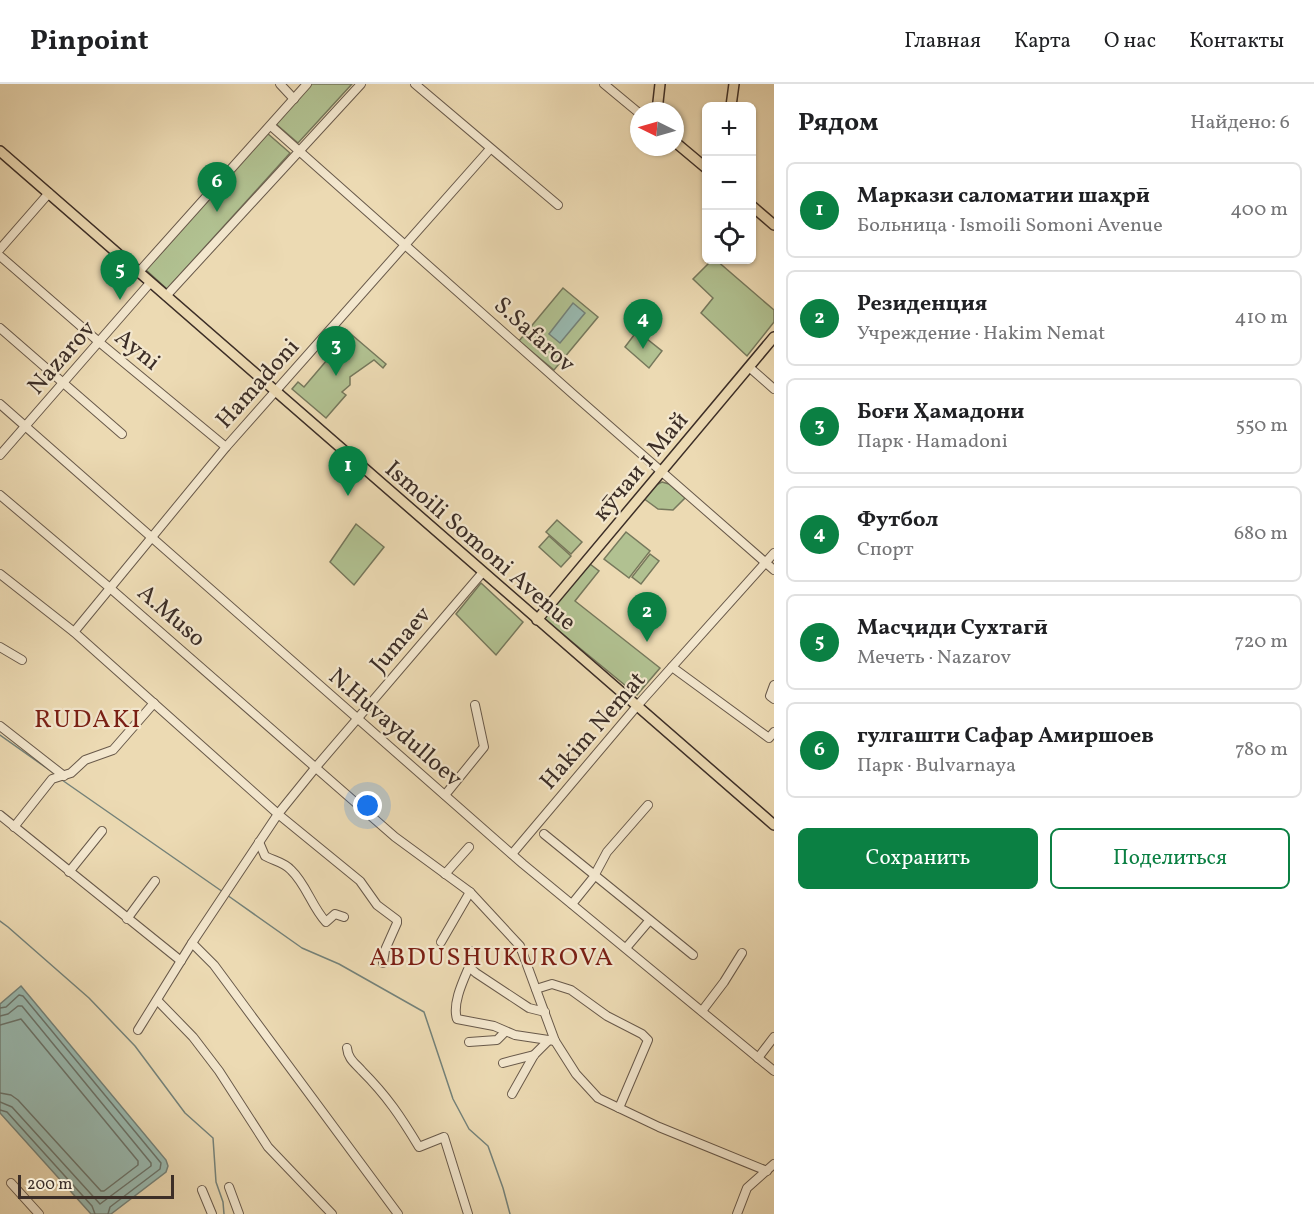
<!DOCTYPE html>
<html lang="ru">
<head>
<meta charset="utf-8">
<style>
	body { margin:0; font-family:Vollkorn,serif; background:#f2f2f2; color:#202124 }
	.controls { position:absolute; right:18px; top:18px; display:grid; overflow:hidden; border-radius:9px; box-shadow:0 2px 4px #0004 }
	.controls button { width:54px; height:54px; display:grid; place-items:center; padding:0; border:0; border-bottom:2px solid #e0e0e0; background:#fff; color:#202124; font:30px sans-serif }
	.compass { position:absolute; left:630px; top:18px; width:54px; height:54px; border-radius:50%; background:#fff; box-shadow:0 2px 4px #0004; rotate:275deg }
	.scale { position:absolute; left:18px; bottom:15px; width:156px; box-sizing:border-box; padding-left:6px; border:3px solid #3c2e27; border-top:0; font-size:16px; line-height:21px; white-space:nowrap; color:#3c2e27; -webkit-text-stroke:4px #f3e7ce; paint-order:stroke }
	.you { position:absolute; left:368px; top:722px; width:21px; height:21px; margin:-15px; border:4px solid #fff; border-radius:50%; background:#1a73e8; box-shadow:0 0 0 9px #1a73e833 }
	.badge { display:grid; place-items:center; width:39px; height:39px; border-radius:50%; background:#0b8043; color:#fff; font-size:20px; font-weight:700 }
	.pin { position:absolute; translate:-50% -50px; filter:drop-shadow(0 2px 3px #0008) }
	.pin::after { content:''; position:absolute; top:32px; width:21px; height:18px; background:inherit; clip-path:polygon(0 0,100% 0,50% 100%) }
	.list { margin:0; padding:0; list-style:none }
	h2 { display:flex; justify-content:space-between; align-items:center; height:78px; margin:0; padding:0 24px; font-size:26px }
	h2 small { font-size:20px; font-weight:400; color:#757577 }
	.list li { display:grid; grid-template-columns:39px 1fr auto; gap:18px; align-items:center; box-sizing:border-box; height:96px; margin:0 12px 12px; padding:0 12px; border:2px solid #e0e0e0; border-radius:9px }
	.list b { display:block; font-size:22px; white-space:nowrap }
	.list p { margin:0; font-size:20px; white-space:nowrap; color:#757577 }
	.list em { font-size:20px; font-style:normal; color:#757577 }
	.actions { display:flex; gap:12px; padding:18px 24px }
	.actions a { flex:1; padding:14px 0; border:2px solid #0b8043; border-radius:9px; text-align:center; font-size:21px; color:#0b8043 }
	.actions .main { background:#0b8043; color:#fff }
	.icon { flex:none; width:33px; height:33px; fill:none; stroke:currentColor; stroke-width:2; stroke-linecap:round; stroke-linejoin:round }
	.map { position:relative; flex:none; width:774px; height:1130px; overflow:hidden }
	header { display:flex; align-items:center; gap:36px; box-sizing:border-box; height:84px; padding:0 30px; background:#fff; border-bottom:2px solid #e0e0e0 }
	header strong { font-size:28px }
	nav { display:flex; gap:33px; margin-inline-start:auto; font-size:21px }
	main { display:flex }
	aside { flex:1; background:#fff }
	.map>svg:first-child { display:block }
</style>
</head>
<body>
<header>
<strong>Pinpoint</strong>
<nav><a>Главная</a><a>Карта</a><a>О нас</a><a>Контакты</a></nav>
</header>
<main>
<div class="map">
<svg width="774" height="1130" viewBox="0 0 774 1130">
	<rect width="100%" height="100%" fill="#ecdab3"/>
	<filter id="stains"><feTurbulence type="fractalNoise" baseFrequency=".00333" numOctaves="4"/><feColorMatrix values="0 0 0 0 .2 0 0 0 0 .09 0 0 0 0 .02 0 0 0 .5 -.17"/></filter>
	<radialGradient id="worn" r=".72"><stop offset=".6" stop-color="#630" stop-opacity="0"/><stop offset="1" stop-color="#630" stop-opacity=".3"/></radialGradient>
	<g fill="#b1c191" stroke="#76785c" stroke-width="1.5">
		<polygon points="311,0 352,0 298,59 276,40"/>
		<polygon points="267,49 290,69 167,205 146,186"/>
		<polygon points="712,176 716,176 774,226 774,238 747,272 701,229 713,214 693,195"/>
		<polygon points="563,204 598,233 554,286 519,257"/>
		<polygon points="345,245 386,280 383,284 374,276 350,293 350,301 342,308 346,311 326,334 292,305 298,298 304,303 333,269 341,268 341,251"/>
		<polygon points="637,247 662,267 649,284 625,263"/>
		<polygon points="662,398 669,400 685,414 673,426 658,425 643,414 656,401"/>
		<polygon points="557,436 582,458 571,470 546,448"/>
		<polygon points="356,440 384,463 354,501 330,478"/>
		<polygon points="626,448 650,467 629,494 604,475"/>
		<polygon points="549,452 571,472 561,483 539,463"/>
		<polygon points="650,470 659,477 641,500 632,493"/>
		<polygon points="590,480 599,487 575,517 660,584 637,611 543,534"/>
		<polygon points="481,499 523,538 496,571 456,530"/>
	</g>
	<g fill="#99bab1" stroke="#74827a" stroke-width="1.5">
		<polygon points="573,219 585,229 560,259 549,250"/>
		<polygon points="21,902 166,1076 168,1082 166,1088 111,1130 91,1130 0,1029 0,920"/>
	</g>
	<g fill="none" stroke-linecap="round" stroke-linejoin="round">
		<g stroke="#6a746c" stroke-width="1.5">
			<polyline points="0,924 6,923 19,911 23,912 161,1079 160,1085 110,1123 108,1130"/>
			<polyline points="0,932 8,930 18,922 22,922 151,1079 151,1082 100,1120 12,1023 0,1018"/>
			<polyline points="0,941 21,935 138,1077 138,1081 104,1107 101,1107 18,1016 11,1011 0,1009"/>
			<polyline points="0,1026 7,1028 92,1122 95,1130"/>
		</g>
		<g stroke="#74827a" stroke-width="1.5">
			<polyline points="0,651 55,690"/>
			<polyline points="62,696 223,808"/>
			<polyline points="227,811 302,864 339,880 424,928 453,1015 469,1045 488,1062 503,1104 510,1130"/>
			<polyline points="0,837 8,843 89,914 135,962 185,1029 213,1054 216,1098 223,1118 224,1130"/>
		</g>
		<g stroke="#68594a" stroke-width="10">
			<g id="minor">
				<polyline points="280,0 294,15"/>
				<polyline points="415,0 558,121"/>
				<polyline points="604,0 639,29"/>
				<polyline points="271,42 574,311 774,486"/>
				<polyline points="0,165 49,109"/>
				<polyline points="0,172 99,258 226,363"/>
				<polyline points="138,189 307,0"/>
				<polyline points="166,212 361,0"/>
				<polyline points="0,244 122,350"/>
				<polyline points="749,283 774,305"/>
				<polyline points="0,320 523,780 774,987"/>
				<polyline points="0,371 150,199"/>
				<polyline points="0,411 110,504 395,753 470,808 520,862 555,957 576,990 598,1014 659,1043 767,1087"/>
				<polyline points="0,490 74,548 278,730 360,797 377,821 397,836 397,839 385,866 383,879"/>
				<polyline points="74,548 226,363 490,65"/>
				<polyline points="0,563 22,576"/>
				<polyline points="672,583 769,654 774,648"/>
				<polyline points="774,601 770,612 774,615"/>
				<polyline points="0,642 64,692"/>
				<polyline points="445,711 484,663 475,621"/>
				<polyline points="0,731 181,877"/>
				<polyline points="14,743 52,695 71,689 85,676 113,666 154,619"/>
				<polyline points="544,750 693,871"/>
				<path d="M259,758L265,772C274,777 284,778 291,786C306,800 312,823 326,838L335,830L344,833"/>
				<polyline points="512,770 637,622 774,469"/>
				<polyline points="69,788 102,747"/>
				<polyline points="445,790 469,763"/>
				<polyline points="572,820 593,794 607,768 648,721"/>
				<polyline points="127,835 155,797"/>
				<polyline points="441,858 470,808"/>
				<polyline points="192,859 214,881 398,1130"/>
				<polyline points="626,864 649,837"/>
				<polyline points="471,867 469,883 476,889 529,924 545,928"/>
				<path d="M469,883C463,897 452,920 457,935L494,942L515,951L555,957"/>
				<polyline points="536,905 552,900 571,906 607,932 642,950 648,956 619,1024"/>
				<polyline points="157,916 193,953 219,987 268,1063 332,1130"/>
				<polyline points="702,927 724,898 742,869"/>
				<polyline points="138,946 192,859 278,730 316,683 483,488"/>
				<polyline points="469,958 497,956 505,948"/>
				<path d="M347,964C348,975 355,979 362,987C387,1012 401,1033 419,1063L444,1053L468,1130"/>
				<polyline points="758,974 774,953"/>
				<polyline points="503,979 534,971"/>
				<polyline points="512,1010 534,971 548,957"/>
				<polyline points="11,1099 39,1130"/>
				<polyline points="229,1103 239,1130"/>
				<polyline points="202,1106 212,1130"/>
				<polyline points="737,1130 747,1104 774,1080"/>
			</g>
		</g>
		<g stroke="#3c2e27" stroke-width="12">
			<g id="major">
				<polyline points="731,22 734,0"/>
				<polyline points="657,27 660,0"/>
				<polyline points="675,58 706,84"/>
				<polyline points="0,67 774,741"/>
				<polyline points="752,122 774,141"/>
				<polyline points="537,536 774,253"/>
			</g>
		</g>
		<use href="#minor" stroke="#f3e7ce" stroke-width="8"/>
		<use href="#major" stroke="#ecdab3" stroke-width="9"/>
	</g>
	<g text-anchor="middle" stroke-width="4.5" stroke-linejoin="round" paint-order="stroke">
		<g font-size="24" fill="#3c2e27" stroke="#f3e7ce">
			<text transform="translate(535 250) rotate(42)" y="8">S.Safarov</text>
			<text transform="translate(138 265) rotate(39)" y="8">Ayni</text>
			<text transform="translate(61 273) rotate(-49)" y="8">Nazarov</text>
			<text transform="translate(257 299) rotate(-48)" y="8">Hamadoni</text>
			<text transform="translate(640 382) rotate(-50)" y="8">кӯчаи 1 Май</text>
			<text transform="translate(481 461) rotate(41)" y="8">Ismoili Somoni Avenue</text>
			<text transform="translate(172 531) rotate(41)" y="8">A.Muso</text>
			<text transform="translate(400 555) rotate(-49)" y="8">Jumaev</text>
			<text transform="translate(396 643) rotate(41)" y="8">N.Huvaydulloev</text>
			<text transform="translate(592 646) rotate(-49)" y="8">Hakim Nemat</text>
		</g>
		<g font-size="26" letter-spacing="1.5" fill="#7a1f14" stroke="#f3e7ce">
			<text x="88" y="643">RUDAKI</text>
			<text x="492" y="881">ABDUSHUKUROVA</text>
		</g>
	</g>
	<rect width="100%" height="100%" filter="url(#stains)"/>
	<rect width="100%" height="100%" fill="url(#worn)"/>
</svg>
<div class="controls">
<button>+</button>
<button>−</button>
<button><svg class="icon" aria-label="locate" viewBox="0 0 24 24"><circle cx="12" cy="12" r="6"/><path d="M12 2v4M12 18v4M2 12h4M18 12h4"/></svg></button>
</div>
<svg class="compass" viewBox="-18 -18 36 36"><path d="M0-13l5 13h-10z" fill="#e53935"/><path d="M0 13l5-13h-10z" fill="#757577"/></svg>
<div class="scale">200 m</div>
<div class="you"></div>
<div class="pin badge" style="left:348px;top:412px">1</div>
<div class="pin badge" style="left:647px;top:558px">2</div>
<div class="pin badge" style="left:336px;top:292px">3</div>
<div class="pin badge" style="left:643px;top:265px">4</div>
<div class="pin badge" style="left:120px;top:216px">5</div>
<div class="pin badge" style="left:217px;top:128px">6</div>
</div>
<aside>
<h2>Рядом<small>Найдено: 6</small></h2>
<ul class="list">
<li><span class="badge">1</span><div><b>Маркази саломатии шаҳрӣ</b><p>Больница · Ismoili Somoni Avenue</p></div><em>400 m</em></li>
<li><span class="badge">2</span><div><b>Резиденция</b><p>Учреждение · Hakim Nemat</p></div><em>410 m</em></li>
<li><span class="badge">3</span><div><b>Боғи Ҳамадони</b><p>Парк · Hamadoni</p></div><em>550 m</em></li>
<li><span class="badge">4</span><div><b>Футбол</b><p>Спорт</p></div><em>680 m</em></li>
<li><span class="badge">5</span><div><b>Масҷиди Сухтагӣ</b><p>Мечеть · Nazarov</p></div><em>720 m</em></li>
<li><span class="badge">6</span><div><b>гулгашти Сафар Амиршоев</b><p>Парк · Bulvarnaya</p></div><em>780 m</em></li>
</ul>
<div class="actions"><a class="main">Сохранить</a><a>Поделиться</a></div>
</aside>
</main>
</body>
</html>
